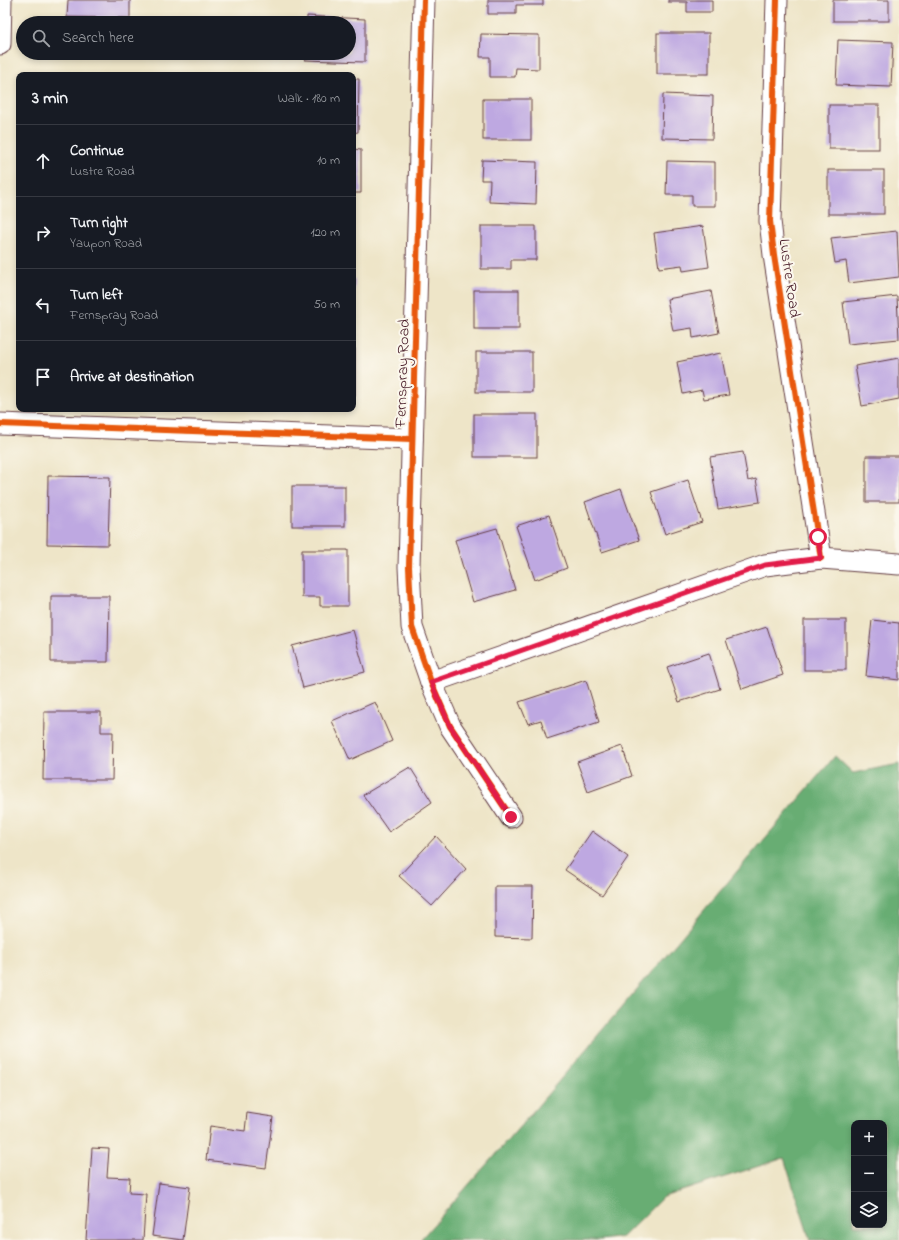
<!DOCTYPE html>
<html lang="en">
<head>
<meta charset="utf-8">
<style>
	body { margin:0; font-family:"Indie Flower",sans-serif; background:#20242c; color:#f1f3f6 }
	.controls { position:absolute; right:12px; bottom:12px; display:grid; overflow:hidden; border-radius:8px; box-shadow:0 2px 6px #0003 }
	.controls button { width:36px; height:36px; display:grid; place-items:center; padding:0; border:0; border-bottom:1px solid #363941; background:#171b24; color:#f1f3f6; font:20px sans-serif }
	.stop { position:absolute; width:12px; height:12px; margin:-9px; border:3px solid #e11d48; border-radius:50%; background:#fff }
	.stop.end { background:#e11d48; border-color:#fff; box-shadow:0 1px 4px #0008 }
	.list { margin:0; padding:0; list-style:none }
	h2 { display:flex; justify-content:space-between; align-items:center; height:52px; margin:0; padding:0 16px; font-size:17px }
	h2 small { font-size:13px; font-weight:400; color:#9ea1a6 }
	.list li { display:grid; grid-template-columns:26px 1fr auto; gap:12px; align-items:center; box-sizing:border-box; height:72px; padding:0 16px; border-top:1px solid #363941 }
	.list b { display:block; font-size:15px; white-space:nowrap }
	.list p { margin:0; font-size:13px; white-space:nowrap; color:#9ea1a6 }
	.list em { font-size:13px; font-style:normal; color:#9ea1a6 }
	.icon { flex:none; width:22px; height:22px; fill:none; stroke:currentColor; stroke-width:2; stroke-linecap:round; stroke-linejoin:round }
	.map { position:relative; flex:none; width:899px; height:1240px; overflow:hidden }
	.search { position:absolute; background:#171b24; box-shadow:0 2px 6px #0003; left:16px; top:16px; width:340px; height:44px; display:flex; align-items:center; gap:10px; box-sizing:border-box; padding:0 14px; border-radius:22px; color:#9ea1a6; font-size:15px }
	.panel { position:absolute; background:#171b24; box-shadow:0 2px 6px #0003; left:16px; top:72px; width:340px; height:340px; border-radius:8px }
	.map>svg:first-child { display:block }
</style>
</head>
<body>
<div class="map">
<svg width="899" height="1240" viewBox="0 0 899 1240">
	<rect width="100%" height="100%" fill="#fbf7ec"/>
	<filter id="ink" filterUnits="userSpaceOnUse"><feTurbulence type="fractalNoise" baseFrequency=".025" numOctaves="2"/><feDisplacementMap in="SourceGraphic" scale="8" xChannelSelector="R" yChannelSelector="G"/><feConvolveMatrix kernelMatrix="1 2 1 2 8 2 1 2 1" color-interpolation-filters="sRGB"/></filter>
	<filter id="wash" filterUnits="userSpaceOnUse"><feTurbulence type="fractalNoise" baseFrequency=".012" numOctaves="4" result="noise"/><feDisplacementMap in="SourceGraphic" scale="16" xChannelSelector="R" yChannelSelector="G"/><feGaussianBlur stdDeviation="0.9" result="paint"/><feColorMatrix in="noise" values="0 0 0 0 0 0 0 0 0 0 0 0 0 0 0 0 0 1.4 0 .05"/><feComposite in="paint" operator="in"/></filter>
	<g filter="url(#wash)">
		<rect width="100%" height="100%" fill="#eee5c8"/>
		<path fill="#68ad73" stroke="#59664f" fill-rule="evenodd" d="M835,756L853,773L899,764V1240H810L784,1158L663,1197L623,1237L601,1240H420L530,1115ZM854,1123H884V1225H854Z"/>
		<g id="blocks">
			<g fill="#bea8e1">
				<polygon points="68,0 130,0 130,18 67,17"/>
				<polygon points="488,0 543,0 543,5 516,5 516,14 488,14"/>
				<polygon points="668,0 712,0 712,12 687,12 687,2 668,2"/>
				<rect x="833" y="0" width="56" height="21"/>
				<polygon points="307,16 365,19 365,62 305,60 306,53 349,53 349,23 307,23"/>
				<rect x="657" y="33" width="52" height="41"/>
				<polygon points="481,34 539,35 539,69 516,68 515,77 490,77 490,57 480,57"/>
				<polygon points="838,40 893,42 891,87 836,85"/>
				<polygon points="353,79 359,79 358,132 353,133"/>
				<polygon points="663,94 713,96 712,139 662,138"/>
				<rect x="483" y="99" width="48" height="41"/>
				<rect x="829" y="105" width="50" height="44"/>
				<polygon points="353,149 361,150 361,193 353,193"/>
				<polygon points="482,160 537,162 536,204 489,202 490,180 481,180"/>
				<polygon points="667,161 715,162 715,206 692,206 692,195 666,195"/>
				<rect x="828" y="170" width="56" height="44"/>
				<polygon points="481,226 536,226 536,260 511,260 511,269 481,269"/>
				<polygon points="703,226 709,267 683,271 682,265 659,268 654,233"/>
				<polygon points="897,231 899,277 849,283 846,261 835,263 831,238"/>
				<polygon points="353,279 355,279 354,306 353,306"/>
				<rect x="474" y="290" width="45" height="39"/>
				<polygon points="711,291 719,333 693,338 692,328 673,331 667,299"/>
				<polygon points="897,296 899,339 848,344 843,302"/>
				<rect x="353" y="349" width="2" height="47"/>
				<rect x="476" y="352" width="56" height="40"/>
				<polygon points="721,353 729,395 704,399 702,390 683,394 677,362"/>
				<polygon points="899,358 899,399 862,406 855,366"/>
				<rect x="474" y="414" width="63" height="43"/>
				<polygon points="743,452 748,481 756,479 760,502 718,509 710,457"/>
				<rect x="866" y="456" width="33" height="46"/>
				<polygon points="48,476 110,477 108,545 47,544"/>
				<polygon points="688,480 702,522 665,534 651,492"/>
				<rect x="292" y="486" width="53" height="40"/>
				<polygon points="621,489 639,540 602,552 585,502"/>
				<polygon points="549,515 567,568 535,580 516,526"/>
				<polygon points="497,528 515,590 473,602 455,540"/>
				<polygon points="302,550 348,550 348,606 320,606 320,597 302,597"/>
				<polygon points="51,596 109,596 108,662 51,662"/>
				<rect x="804" y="620" width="42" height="50"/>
				<polygon points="872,620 899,623 899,680 866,676"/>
				<polygon points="767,627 783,675 742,689 726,640"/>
				<polygon points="353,630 365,672 303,688 292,646"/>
				<polygon points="709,653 720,689 679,702 667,667"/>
				<polygon points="586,680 599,722 547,739 541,720 528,724 519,702"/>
				<polygon points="375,702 392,741 350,760 332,721"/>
				<polygon points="44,712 101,712 101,732 113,732 112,780 43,780"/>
				<polygon points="622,746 632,776 588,792 577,762"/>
				<polygon points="410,767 432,802 389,832 363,795"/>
				<polygon points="592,831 628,857 602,895 565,870"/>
				<polygon points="436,836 466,869 432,906 399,876"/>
				<polygon points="495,886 533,886 532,938 495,937"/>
				<polygon points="247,1113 273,1117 266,1168 206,1160 210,1126 245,1131"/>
				<polygon points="92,1148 109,1149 107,1177 130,1178 129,1193 146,1194 143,1240 86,1240"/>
				<polygon points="159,1183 190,1187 183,1240 152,1236"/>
			</g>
		</g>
	</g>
	<g filter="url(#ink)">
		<use href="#blocks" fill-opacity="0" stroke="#633d43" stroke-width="1"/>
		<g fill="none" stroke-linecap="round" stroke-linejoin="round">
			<g stroke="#633d43" stroke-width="23">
				<g id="street">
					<polyline points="424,0 409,567 412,627 431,682 450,726 511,817"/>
					<polyline points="777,0 770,221 774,255 821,558"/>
					<polyline points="0,44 1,0"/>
					<polyline points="0,424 412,439"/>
					<polyline points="431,682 765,565 821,558 899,564"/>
				</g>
			</g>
			<use href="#street" stroke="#fff" stroke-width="21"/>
			<g stroke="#fbf7ec" stroke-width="8">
				<g id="cycleway">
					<polyline points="424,0 409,567 412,627 431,682 450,726 511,817"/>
					<polyline points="777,0 770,221 774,255 821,558"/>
					<polyline points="0,424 412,439"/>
				</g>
			</g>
			<use href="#cycleway" stroke="#e8590c" stroke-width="6"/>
		</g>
	</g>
	<g fill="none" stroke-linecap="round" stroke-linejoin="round" filter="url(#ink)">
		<polyline stroke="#e11d48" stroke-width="5" points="511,817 450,726 431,682 765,565 821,558 818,537"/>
	</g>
	<g text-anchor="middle" stroke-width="4" stroke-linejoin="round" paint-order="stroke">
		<g font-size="16" fill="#4a1f2b" stroke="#fbf7ec">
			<text transform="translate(791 278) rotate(82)" y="6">Lustre Road</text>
			<text transform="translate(401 373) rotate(-88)" y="6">Fernspray Road</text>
		</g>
	</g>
</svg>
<div class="controls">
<button>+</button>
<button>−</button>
<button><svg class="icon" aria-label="layers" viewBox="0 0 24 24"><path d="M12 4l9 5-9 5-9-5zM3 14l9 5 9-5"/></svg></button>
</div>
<div class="stop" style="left:818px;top:537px"></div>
<div class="stop end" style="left:511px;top:817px"></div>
<div class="search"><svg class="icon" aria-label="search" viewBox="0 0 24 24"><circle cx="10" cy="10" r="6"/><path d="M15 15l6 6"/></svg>Search here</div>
<section class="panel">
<h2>3 min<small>Walk · 180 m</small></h2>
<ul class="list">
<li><svg class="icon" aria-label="ahead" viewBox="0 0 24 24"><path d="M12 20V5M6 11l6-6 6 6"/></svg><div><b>Continue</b><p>Lustre Road</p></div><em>10 m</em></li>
<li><svg class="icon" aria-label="right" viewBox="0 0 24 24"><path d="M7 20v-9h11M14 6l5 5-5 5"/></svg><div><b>Turn right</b><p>Yaupon Road</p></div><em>120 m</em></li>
<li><svg class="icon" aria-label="left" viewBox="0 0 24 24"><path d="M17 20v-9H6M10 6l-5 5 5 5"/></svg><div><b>Turn left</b><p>Fernspray Road</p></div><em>50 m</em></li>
<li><svg class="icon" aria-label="arrive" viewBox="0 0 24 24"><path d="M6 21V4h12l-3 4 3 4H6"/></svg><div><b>Arrive at destination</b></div></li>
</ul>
</section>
</div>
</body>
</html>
